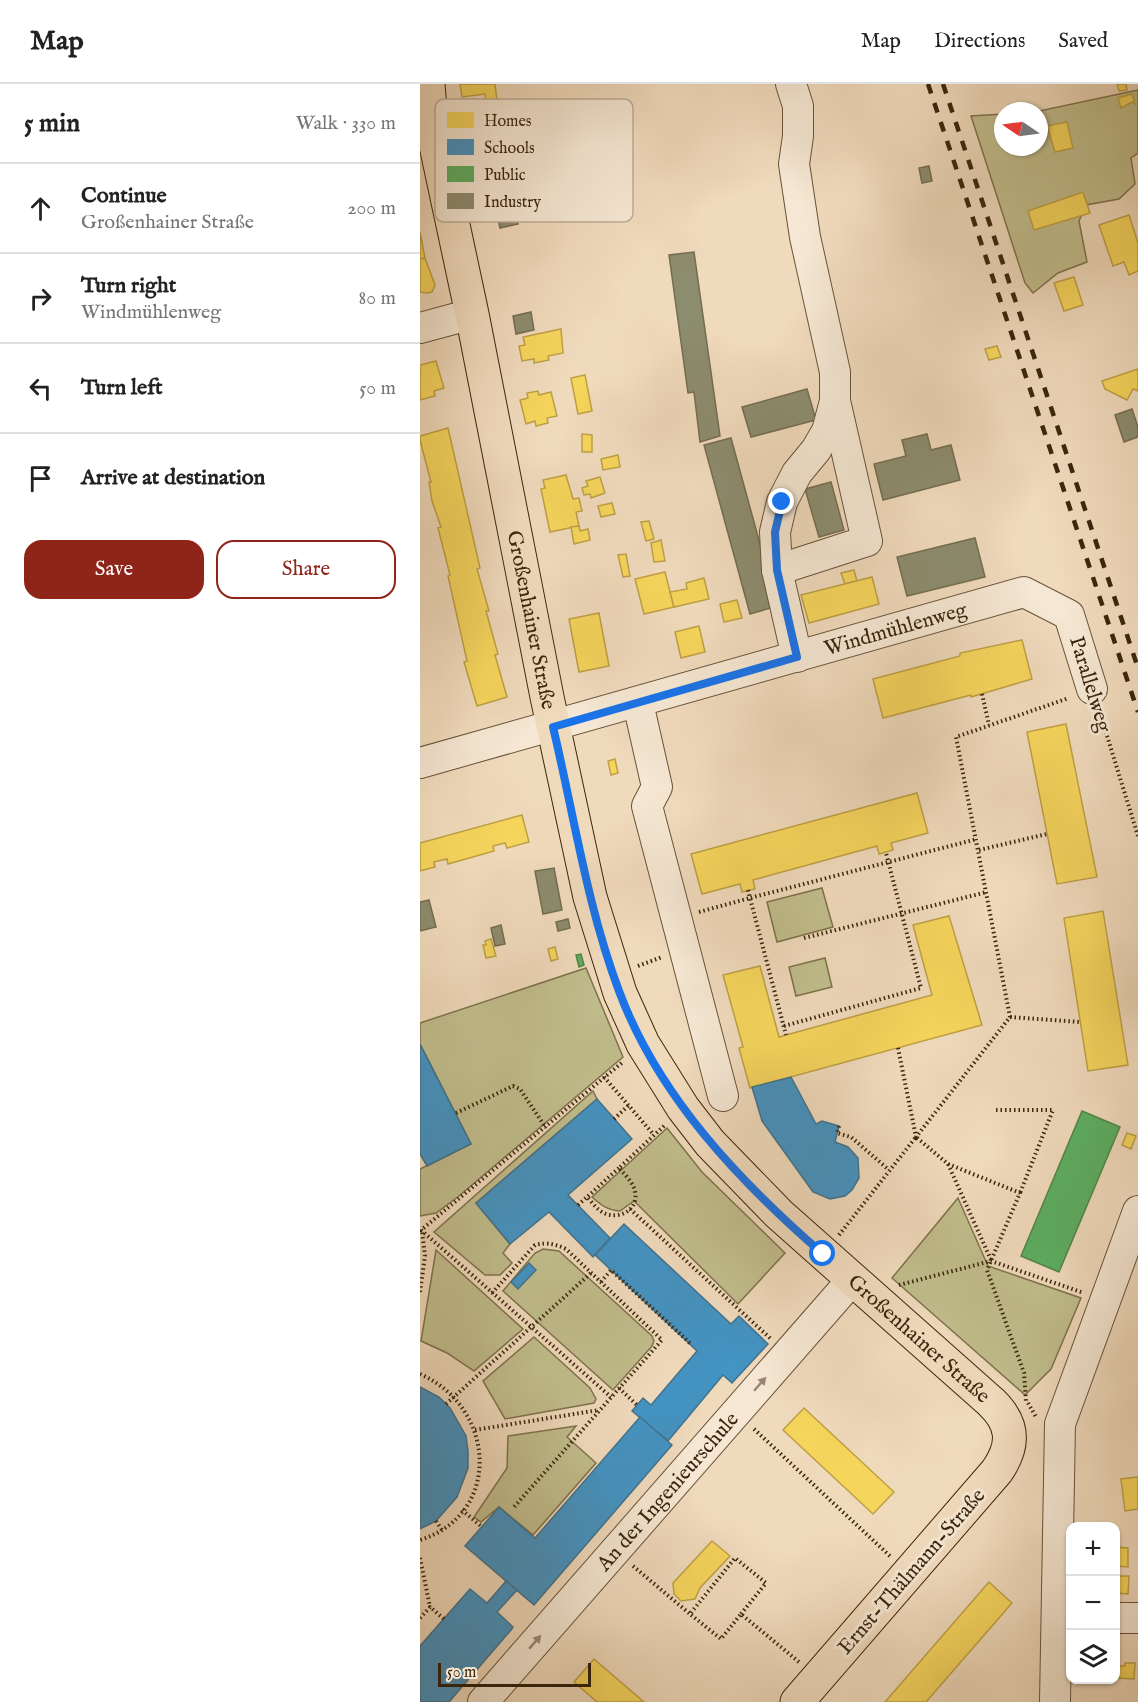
<!DOCTYPE html>
<html lang="en">
<head>
<meta charset="utf-8">
<style>
	body { margin:0; font-family:"IM FELL English",serif; background:#f2f2f2; color:#222 }
	.controls { position:absolute; right:18px; bottom:18px; display:grid; overflow:hidden; border-radius:12px; box-shadow:0 2px 4px #0004 }
	.controls button { width:54px; height:54px; display:grid; place-items:center; padding:0; border:0; border-bottom:2px solid #e0e0e0; background:#fff; color:#222; font:30px sans-serif }
	.compass { position:absolute; left:574px; top:18px; width:54px; height:54px; border-radius:50%; background:#fff; box-shadow:0 2px 4px #0004; rotate:283deg }
	.scale { position:absolute; left:18px; bottom:15px; width:153px; box-sizing:border-box; padding-left:6px; border:3px solid #3b260d; border-top:0; font-size:16px; line-height:21px; white-space:nowrap; color:#3b260d; -webkit-text-stroke:4px #f5e7d3; paint-order:stroke }
	.stop { position:absolute; width:18px; height:18px; margin:-14px; border:4px solid #1a73e8; border-radius:50%; background:#fff }
	.stop.end { background:#1a73e8; border-color:#fff; box-shadow:0 2px 6px #0008 }
	.list { margin:0; padding:0; list-style:none }
	h2 { display:flex; justify-content:space-between; align-items:center; height:78px; margin:0; padding:0 24px; font-size:26px }
	h2 small { font-size:20px; font-weight:400; color:#767676 }
	.list li { display:grid; grid-template-columns:39px 1fr auto; gap:18px; align-items:center; box-sizing:border-box; height:90px; padding:0 24px; border-top:2px solid #e0e0e0 }
	.list b { display:block; font-size:22px; white-space:nowrap }
	.list p { margin:0; font-size:20px; white-space:nowrap; color:#767676 }
	.list em { font-size:20px; font-style:normal; color:#767676 }
	.actions { display:flex; gap:12px; padding:18px 24px }
	.actions a { flex:1; padding:14px 0; border:2px solid #8f2418; border-radius:18px; text-align:center; font-size:21px; color:#8f2418 }
	.actions .main { background:#8f2418; color:#fff }
	.icon { flex:none; width:33px; height:33px; fill:none; stroke:currentColor; stroke-width:2; stroke-linecap:round; stroke-linejoin:round }
	.map { position:relative; flex:none; width:718px; height:1618px; overflow:hidden }
	header { display:flex; align-items:center; gap:36px; box-sizing:border-box; height:84px; padding:0 30px; background:#fff; border-bottom:2px solid #e0e0e0 }
	header strong { font-size:28px }
	nav { display:flex; gap:33px; margin-inline-start:auto; font-size:21px }
	main { display:flex }
	aside { flex:1; background:#fff }
	.map>svg:first-child { display:block }
</style>
</head>
<body>
<header>
<strong>Map</strong>
<nav><a>Map</a><a>Directions</a><a>Saved</a></nav>
</header>
<main>
<aside>
<h2>5 min<small>Walk · 330 m</small></h2>
<ul class="list">
<li><svg class="icon" aria-label="ahead" viewBox="0 0 24 24"><path d="M12 20V5M6 11l6-6 6 6"/></svg><div><b>Continue</b><p>Großenhainer Straße</p></div><em>200 m</em></li>
<li><svg class="icon" aria-label="right" viewBox="0 0 24 24"><path d="M7 20v-9h11M14 6l5 5-5 5"/></svg><div><b>Turn right</b><p>Windmühlenweg</p></div><em>80 m</em></li>
<li><svg class="icon" aria-label="left" viewBox="0 0 24 24"><path d="M17 20v-9H6M10 6l-5 5 5 5"/></svg><div><b>Turn left</b></div><em>50 m</em></li>
<li><svg class="icon" aria-label="arrive" viewBox="0 0 24 24"><path d="M6 21V4h12l-3 4 3 4H6"/></svg><div><b>Arrive at destination</b></div></li>
</ul>
<div class="actions"><a class="main">Save</a><a>Share</a></div>
</aside>
<div class="map">
<svg width="718" height="1618" viewBox="0 0 718 1618">
	<rect width="100%" height="100%" fill="#f0dabc"/>
	<filter id="stains"><feTurbulence type="fractalNoise" baseFrequency=".00333" numOctaves="4"/><feColorMatrix values="0 0 0 0 .2 0 0 0 0 .09 0 0 0 0 .02 0 0 0 .5 -.17"/></filter>
	<radialGradient id="worn" r=".72"><stop offset=".6" stop-color="#630" stop-opacity="0"/><stop offset="1" stop-color="#630" stop-opacity=".3"/></radialGradient>
	<g fill="#c1bd8c" stroke="#7e724c" stroke-width="1.5">
		<polygon points="718,6 718,69 711,74 715,100 699,115 666,121 659,137 667,178 638,189 613,209 605,199 551,32 583,30 583,63 619,63 619,27"/>
		<polygon points="402,804 413,843 357,858 347,818"/>
		<polygon points="405,874 412,903 376,912 369,883"/>
		<polygon points="166,884 203,973 39,1112 16,1129 0,1132 0,1085 51,1060 0,960 0,939"/>
		<polygon points="173,1007 177,1015 56,1119 90,1160 83,1169 92,1179 80,1191 65,1191 14,1148"/>
		<path d="M247,1044L282,1088L365,1169L318,1220L214,1117L200,1127C187,1126 181,1121 172,1113Z"/>
		<polygon points="538,1114 568,1182 661,1214 631,1285 605,1311 472,1194"/>
		<polygon points="123,1165 139,1167 232,1252 234,1257 232,1262 193,1306 83,1207 115,1169"/>
		<polygon points="16,1166 103,1245 54,1287 27,1269 1,1257"/>
		<polygon points="114,1253 170,1304 176,1315 174,1319 85,1335 63,1297"/>
		<polygon points="156,1342 147,1353 176,1379 113,1451 79,1423 61,1438 54,1433 87,1384 88,1352"/>
	</g>
	<g fill="#f6d55c" stroke="#bea044" stroke-width="1.5">
		<polygon points="40,0 75,0 77,17 66,18 65,10 42,13"/>
		<polygon points="697,0 706,0 707,6 699,7"/>
		<polygon points="712,10 715,20 712,18 701,24 698,14"/>
		<polygon points="647,38 653,64 635,68 627,42"/>
		<polygon points="663,108 670,129 614,146 608,127"/>
		<polygon points="709,131 718,159 718,187 709,191 704,178 693,182 679,141"/>
		<polygon points="0,148 5,174 0,175"/>
		<polygon points="5,174 15,201 12,208 7,209 0,208 0,175"/>
		<polygon points="654,193 663,221 644,227 634,199"/>
		<polygon points="141,245 143,269 128,272 129,276 114,279 114,275 102,277 99,262 105,261 103,253"/>
		<polygon points="577,262 581,273 569,276 565,265"/>
		<polygon points="16,277 24,304 14,307 15,312 0,316 0,281"/>
		<polygon points="718,285 718,307 713,305 707,316 685,305 682,297"/>
		<polygon points="165,291 172,327 158,330 151,294"/>
		<polygon points="118,307 119,311 131,308 137,332 127,334 128,339 116,342 115,337 106,340 100,316 108,314 107,309"/>
		<polygon points="28,344 60,484 57,485 69,527 66,527 78,570 75,571 87,613 57,622 44,578 47,577 28,492 30,491 18,444 21,443 12,417 9,398 11,398 0,356 0,352"/>
		<polygon points="162,350 172,351 172,368 162,368"/>
		<polygon points="198,371 200,383 183,386 181,375"/>
		<polygon points="146,391 153,415 159,414 162,427 156,428 159,442 130,448 121,405 125,404 123,396"/>
		<polygon points="180,393 185,409 171,414 170,410 164,411 162,404 168,402 166,397"/>
		<polygon points="192,419 195,430 181,433 178,422"/>
		<polygon points="229,437 234,455 226,457 221,438"/>
		<polygon points="159,442 160,447 168,445 170,456 154,460 151,443"/>
		<polygon points="241,456 245,477 234,478 231,459"/>
		<polygon points="206,470 210,492 203,493 198,471"/>
		<polygon points="434,486 437,497 425,500 421,489"/>
		<polygon points="245,488 254,523 224,530 215,495"/>
		<polygon points="452,493 459,520 389,539 381,511"/>
		<polygon points="284,494 289,515 254,523 250,508 267,505 266,499"/>
		<polygon points="317,516 322,534 304,538 300,520"/>
		<polygon points="179,529 189,582 159,588 149,535"/>
		<polygon points="279,542 285,568 261,574 255,548"/>
		<polygon points="602,556 612,595 551,613 551,611 463,634 453,595 540,572 540,569"/>
		<polygon points="646,640 677,793 637,800 607,648"/>
		<polygon points="195,675 198,689 191,691 188,677"/>
		<polygon points="497,709 508,749 471,759 473,766 459,770 457,762 333,796 335,805 322,808 320,800 282,810 271,770"/>
		<polygon points="102,731 109,758 87,764 85,759 73,762 74,767 28,780 27,775 14,778 15,783 0,787 0,759"/>
		<polygon points="683,827 708,981 668,987 644,834"/>
		<polygon points="529,832 562,941 330,1004 319,964 323,963 303,891 340,882 359,953 366,951 512,911 493,841"/>
		<polygon points="71,855 76,872 66,874 63,861 66,861 65,857"/>
		<polygon points="135,863 138,875 131,877 128,865"/>
		<polygon points="707,1049 716,1052 711,1065 702,1061"/>
		<polygon points="384,1324 474,1408 453,1430 363,1346"/>
		<polygon points="718,1393 718,1425 705,1427 701,1395"/>
		<polygon points="292,1457 310,1472 280,1504 275,1515 261,1517 254,1510 253,1499"/>
		<polygon points="696,1463 708,1464 708,1483 696,1482"/>
		<polygon points="696,1492 709,1492 708,1510 696,1509"/>
		<polygon points="569,1498 592,1519 506,1618 465,1618"/>
		<polygon points="174,1575 224,1618 177,1618 154,1598"/>
		<polygon points="705,1579 715,1579 714,1595 696,1594 696,1582 705,1582"/>
	</g>
	<g fill="#4393c3" stroke="#41728c" stroke-width="1.5">
		<polygon points="0,960 51,1060 7,1082 0,1070"/>
		<polygon points="371,993 396,1040 402,1037 419,1042 415,1058 428,1063 438,1074 439,1094 432,1106 425,1112 410,1115 393,1108 342,1037 332,1003"/>
		<polygon points="177,1015 212,1055 148,1111 190,1154 173,1173 129,1128 90,1160 56,1119"/>
		<polygon points="204,1140 311,1240 319,1232 348,1260 312,1299 303,1291 248,1357 212,1327 223,1314 231,1321 277,1267 175,1171"/>
		<polygon points="109,1179 116,1186 98,1205 91,1198"/>
		<polygon points="0,1303 19,1313 30,1324 46,1352 48,1367 48,1384 37,1413 16,1437 0,1445"/>
		<polygon points="220,1333 252,1361 114,1521 45,1462 79,1423 115,1454"/>
		<polygon points="86,1497 97,1506 77,1528 93,1543 91,1546 29,1618 0,1618 0,1562 50,1505 67,1519"/>
	</g>
	<g fill="#5aae61" stroke="#518548" stroke-width="1.5">
		<polygon points="161,870 164,881 159,883 156,871"/>
		<polygon points="662,1027 700,1043 639,1188 601,1172"/>
	</g>
	<g fill="#8c8c6e" stroke="#746d51" stroke-width="1.5">
		<polygon points="509,82 512,97 502,99 499,84"/>
		<polygon points="94,122 98,140 80,144 76,125"/>
		<polygon points="274,168 300,352 280,358 274,308 268,309 249,171"/>
		<polygon points="111,228 114,246 96,250 93,232"/>
		<polygon points="387,305 396,336 331,353 322,323"/>
		<polygon points="712,325 718,343 718,353 704,358 695,331"/>
		<polygon points="507,350 511,366 531,361 540,396 463,416 454,380 486,372 482,356"/>
		<polygon points="311,354 357,522 330,530 284,361"/>
		<polygon points="411,398 424,446 399,453 385,405"/>
		<polygon points="555,454 565,493 487,512 477,473"/>
		<polygon points="134,784 142,826 123,830 115,787"/>
		<polygon points="9,816 16,843 0,847 0,818"/>
		<polygon points="148,835 150,844 138,847 136,838"/>
		<polygon points="81,841 85,860 75,862 71,844"/>
	</g>
	<g fill="none" stroke-linecap="round" stroke-linejoin="round">
		<g stroke="#685339" stroke-width="32">
			<g id="minor">
				<polyline points="371,0 378,22 378,52 374,80 385,153 415,288 415,317 407,347 396,366 377,389 362,418 355,448 357,486 377,573"/>
				<polyline points="0,244 52,230"/>
				<polyline points="357,486 447,457 416,321"/>
				<polyline points="218,619 237,703 227,722 303,1012"/>
				<path id="s1" d="M0,679L604,508L649,531L672,605"/>
				<polyline points="696,1534 718,1534"/>
				<path id="s2" d="M63,1618L432,1196"/>
				<polyline points="635,1618 640,1340 718,1127"/>
			</g>
		</g>
		<g stroke="#3b260d" stroke-width="35">
			<g id="major">
				<path id="s3" d="M8,0L11,38L52,230L127,613L170,813L200,909L223,960L263,1024L290,1059L359,1130L571,1318C594,1340 595,1361 577,1387L377,1618"/>
			</g>
		</g>
		<g stroke="#3b260d" stroke-width="4" stroke-dasharray="1.5 3" stroke-linecap="butt">
			<polyline points="562,610 569,641"/>
			<polyline points="679,626 718,752"/>
			<polyline points="559,766 627,750"/>
			<polyline points="328,806 330,814 557,755"/>
			<polyline points="279,828 330,814 366,951"/>
			<polyline points="384,854 567,808"/>
			<polyline points="218,882 242,873"/>
			<polyline points="590,933 660,938"/>
			<polyline points="364,942 501,904 466,769"/>
			<polyline points="478,964 496,1053 590,933 536,653 649,614"/>
			<polyline points="184,993 234,1051"/>
			<polyline points="576,1026 633,1026 600,1109"/>
			<polyline points="36,1029 93,1002 100,1005 126,1044"/>
			<polyline points="194,1035 209,1021"/>
			<polyline points="419,1042 417,1049 431,1053 469,1086"/>
			<polyline points="528,1080 571,1176"/>
			<path d="M199,1084L167,1113C172,1118 177,1126 184,1129C199,1136 219,1126 215,1107C213,1098 204,1090 199,1084L245,1041"/>
			<polyline points="158,1121 167,1113"/>
			<polyline points="210,1125 351,1255"/>
			<polyline points="1,1146 191,1313"/>
			<polyline points="0,1147 204,977"/>
			<polyline points="419,1151 496,1053 528,1080 600,1109 567,1186 604,1289 606,1317"/>
			<polyline points="181,1198 191,1186 272,1261"/>
			<polyline points="479,1201 571,1177 664,1209"/>
			<polyline points="0,1208 5,1172 2,1147"/>
			<path d="M72,1209L115,1161C127,1158 135,1160 146,1165L242,1256L94,1423"/>
			<path d="M0,1290C76,1323 83,1430 0,1456"/>
			<polyline points="199,1304 217,1321"/>
			<polyline points="608,1319 616,1333"/>
			<polyline points="26,1320 171,1189"/>
			<polyline points="334,1345 471,1473"/>
			<polyline points="55,1346 179,1326"/>
			<polyline points="42,1426 62,1443"/>
			<polyline points="16,1437 22,1446"/>
			<polyline points="0,1474 10,1523"/>
			<polyline points="213,1482 270,1530"/>
			<polyline points="321,1530 346,1499 315,1474 270,1530 301,1555 321,1530 379,1578"/>
			<polyline points="0,1534 10,1523 24,1535"/>
		</g>
		<use href="#minor" stroke="#f5e7d3" stroke-width="30"/>
		<use href="#major" stroke="#f0dabc" stroke-width="33"/>
		<g stroke="#3b260d" stroke-width="4.5" stroke-dasharray="10 10" stroke-linecap="butt">
			<polyline points="508,0 718,628"/>
			<polyline points="523,0 718,584"/>
		</g>
	</g>
	<defs><path id="oneway-solid" d="M-6-.8H1V-3.2L6.5 0L1 3.2V.8H-6Z" transform="scale(1.5)"/></defs>
	<g fill="#988670">
		<use href="#oneway-solid" transform="translate(340 1300) rotate(-49)"/>
		<use href="#oneway-solid" transform="translate(115 1558) rotate(-49)"/>
	</g>
	<g fill="none" stroke-linecap="round" stroke-linejoin="round">
		<path stroke="#1a73e8" stroke-width="8" d="M362,418L355,448L357,486L377,573L133,643C154,731 167,822 199,907C238,1012 319,1097 403,1170"/>
	</g>
	<g text-anchor="middle" stroke-width="6" stroke-linejoin="round" paint-order="stroke">
		<g font-size="21" fill="#3b260d" stroke="#f5e7d3">
			<text dy="7" stroke="none"><textPath href="#s3" startOffset="546">Großenhainer Straße</textPath></text>
			<text dy="7" stroke="none"><textPath href="#s1" startOffset="494">Windmühlenweg</textPath></text>
			<text transform="translate(671 600) rotate(73)" y="7">Parallelweg</text>
			<text dy="7" stroke="none"><textPath href="#s3" startOffset="1392">Großenhainer Straße</textPath></text>
			<text dy="7" stroke="none"><textPath href="#s2" startOffset="280">An der Ingenieurschule</textPath></text>
			<text transform="translate(491 1487) rotate(-49)" y="7">Ernst-Thälmann-Straße</text>
		</g>
	</g>
	<rect x="15" y="15" width="198" height="123" rx="9" fill="#f5e7d3" stroke="#bdad98" stroke-width="1.5"/>
	<rect x="27" y="28" width="27" height="16" fill="#f6d55c"/>
	<rect x="27" y="55" width="27" height="16" fill="#4393c3"/>
	<rect x="27" y="82" width="27" height="16" fill="#5aae61"/>
	<rect x="27" y="109" width="27" height="16" fill="#8c8c6e"/>
	<g font-size="16" fill="#3b260d">
		<text x="64" y="42">Homes</text>
		<text x="64" y="69">Schools</text>
		<text x="64" y="96">Public</text>
		<text x="64" y="123">Industry</text>
	</g>
	<rect width="100%" height="100%" filter="url(#stains)"/>
	<rect width="100%" height="100%" fill="url(#worn)"/>
</svg>
<div class="controls">
<button>+</button>
<button>−</button>
<button><svg class="icon" aria-label="layers" viewBox="0 0 24 24"><path d="M12 4l9 5-9 5-9-5zM3 14l9 5 9-5"/></svg></button>
</div>
<svg class="compass" viewBox="-18 -18 36 36"><path d="M0-13l5 13h-10z" fill="#e53935"/><path d="M0 13l5-13h-10z" fill="#767676"/></svg>
<div class="scale">50 m</div>
<div class="stop" style="left:403px;top:1170px"></div>
<div class="stop end" style="left:362px;top:418px"></div>
</div>
</main>
</body>
</html>
